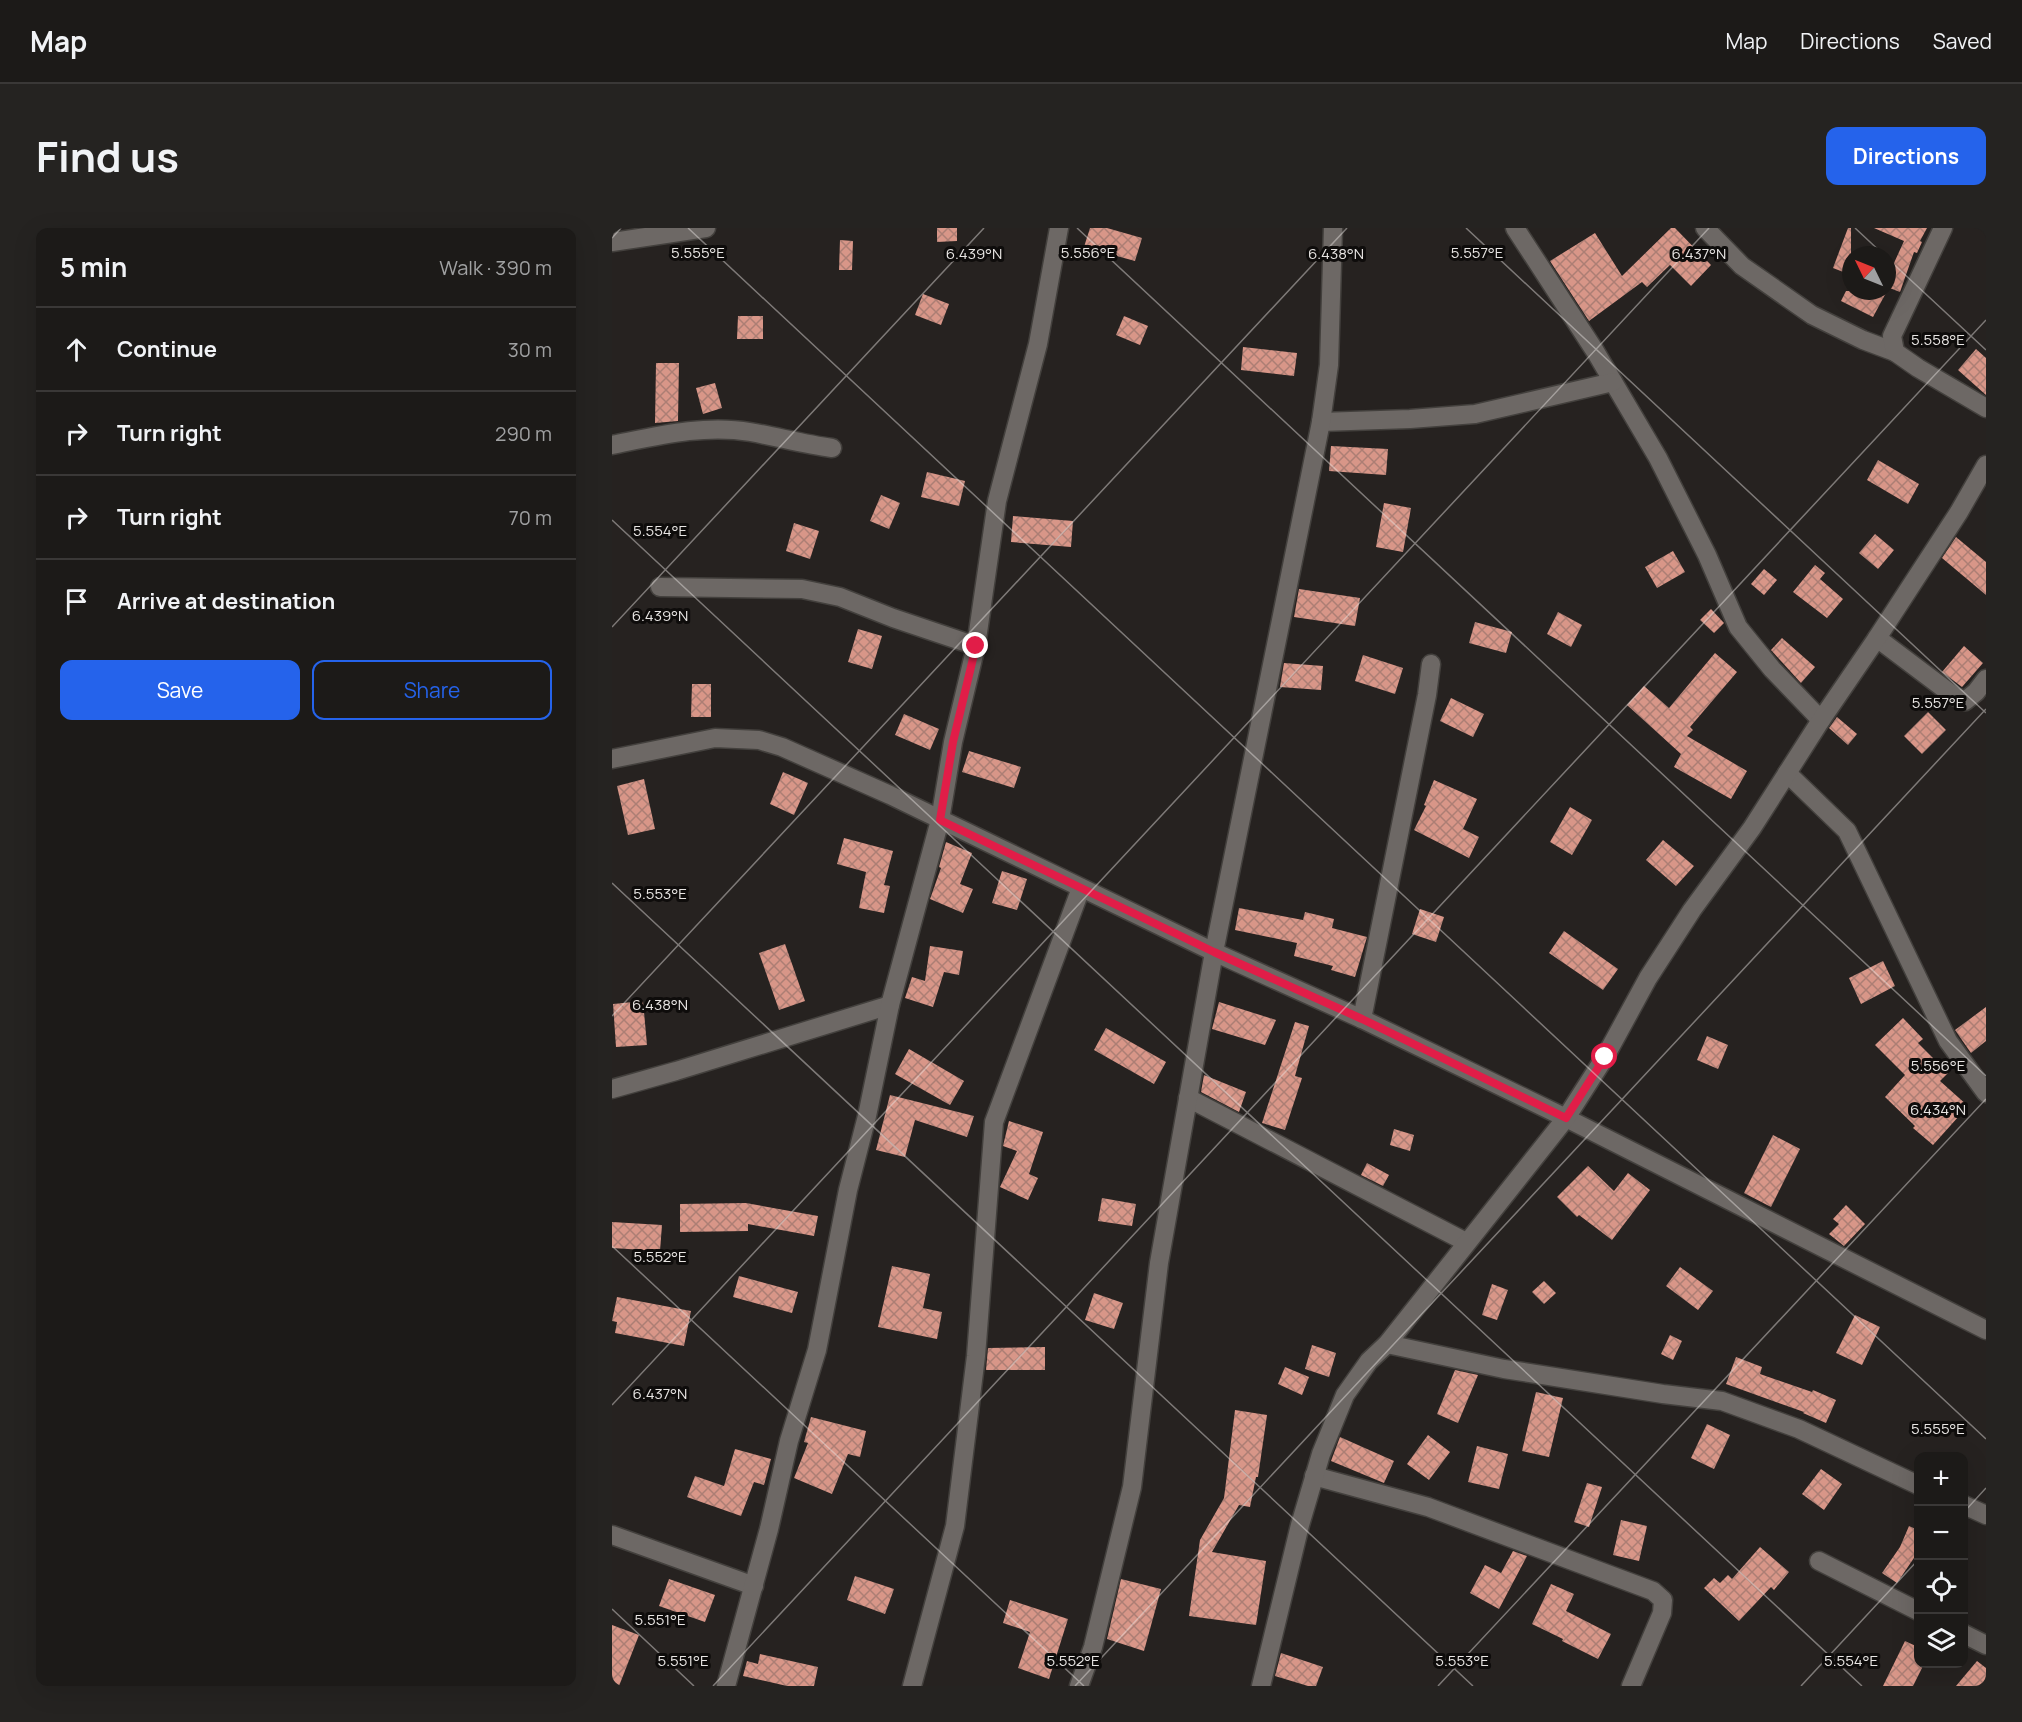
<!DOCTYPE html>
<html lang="en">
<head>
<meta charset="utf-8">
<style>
	body { margin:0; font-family:Manrope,sans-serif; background:#252321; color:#f1f3f6 }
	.controls { position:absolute; right:18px; bottom:18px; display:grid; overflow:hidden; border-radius:12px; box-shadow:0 6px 24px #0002 }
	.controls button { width:54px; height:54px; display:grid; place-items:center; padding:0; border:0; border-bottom:2px solid #3a3837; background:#1c1a18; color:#f1f3f6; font:30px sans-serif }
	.compass { position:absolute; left:1230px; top:18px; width:54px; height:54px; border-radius:50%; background:#1c1a18; box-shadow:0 6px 24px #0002; rotate:313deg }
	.stop { position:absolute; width:18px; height:18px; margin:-14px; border:4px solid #e11d48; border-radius:50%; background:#fff }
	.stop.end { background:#e11d48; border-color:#fff; box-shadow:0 2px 6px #0008 }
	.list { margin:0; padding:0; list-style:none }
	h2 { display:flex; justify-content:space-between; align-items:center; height:78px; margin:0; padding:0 24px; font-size:26px }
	h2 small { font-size:20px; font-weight:400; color:#a0a1a2 }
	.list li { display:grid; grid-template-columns:39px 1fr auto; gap:18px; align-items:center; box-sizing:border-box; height:84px; padding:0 24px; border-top:2px solid #3a3837 }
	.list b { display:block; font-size:22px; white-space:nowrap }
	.list em { font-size:20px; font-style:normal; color:#a0a1a2 }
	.actions { display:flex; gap:12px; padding:18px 24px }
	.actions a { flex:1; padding:14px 0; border:2px solid #2563eb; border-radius:12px; text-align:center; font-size:21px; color:#2563eb }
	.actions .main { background:#2563eb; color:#fff }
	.icon { flex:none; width:33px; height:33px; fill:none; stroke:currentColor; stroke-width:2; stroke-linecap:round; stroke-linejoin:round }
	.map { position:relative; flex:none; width:1374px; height:1458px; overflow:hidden; border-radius:12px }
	header { display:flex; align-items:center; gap:36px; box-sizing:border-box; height:84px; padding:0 30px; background:#1c1a18; border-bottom:2px solid #3a3837 }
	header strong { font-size:28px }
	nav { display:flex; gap:33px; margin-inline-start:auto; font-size:21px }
	.intro { display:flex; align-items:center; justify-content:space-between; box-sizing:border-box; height:144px; padding:0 36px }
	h1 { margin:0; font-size:42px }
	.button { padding:15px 27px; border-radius:12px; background:#2563eb; color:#fff; font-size:21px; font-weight:700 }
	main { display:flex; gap:36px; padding:0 36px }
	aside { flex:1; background:#1c1a18; border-radius:12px; box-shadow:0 6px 24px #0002 }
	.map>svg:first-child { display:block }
</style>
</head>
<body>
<header>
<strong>Map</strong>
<nav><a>Map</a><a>Directions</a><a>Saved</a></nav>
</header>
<div class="intro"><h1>Find us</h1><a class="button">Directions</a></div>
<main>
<aside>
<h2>5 min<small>Walk · 390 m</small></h2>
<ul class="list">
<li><svg class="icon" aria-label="ahead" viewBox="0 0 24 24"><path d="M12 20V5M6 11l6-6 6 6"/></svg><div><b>Continue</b></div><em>30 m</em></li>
<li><svg class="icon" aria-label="right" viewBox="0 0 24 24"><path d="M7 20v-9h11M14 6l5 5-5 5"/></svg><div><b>Turn right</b></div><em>290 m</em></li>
<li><svg class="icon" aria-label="right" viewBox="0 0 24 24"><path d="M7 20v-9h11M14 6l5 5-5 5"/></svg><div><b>Turn right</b></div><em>70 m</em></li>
<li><svg class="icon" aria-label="arrive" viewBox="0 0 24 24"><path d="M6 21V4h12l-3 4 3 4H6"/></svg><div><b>Arrive at destination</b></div></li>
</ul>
<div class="actions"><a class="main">Save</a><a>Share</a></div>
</aside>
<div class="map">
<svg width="1374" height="1458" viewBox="0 0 1374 1458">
	<defs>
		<pattern id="building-cross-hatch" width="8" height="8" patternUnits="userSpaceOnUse" patternTransform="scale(1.5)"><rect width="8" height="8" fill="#d89688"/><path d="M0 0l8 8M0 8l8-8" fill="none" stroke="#ac7e74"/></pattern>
	</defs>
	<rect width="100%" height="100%" fill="#262220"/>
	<g fill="url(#building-cross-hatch)">
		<polygon points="325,0 345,0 345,13 325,14"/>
		<polygon points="478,0 495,0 530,10 523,33 472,19"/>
		<polygon points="1059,0 1063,0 1099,37 1079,58 1058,37 1035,59 1030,54 977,93 938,33 983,5 1010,48"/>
		<polygon points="1236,0 1239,0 1239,47 1221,40"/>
		<polygon points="1262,0 1315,0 1308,13 1310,14 1305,25 1302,24 1288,64 1275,59 1275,32 1282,35 1292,13"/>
		<polygon points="228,12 241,13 240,42 227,42"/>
		<polygon points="1234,63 1275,63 1261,89 1229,73"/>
		<polygon points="311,66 337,76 329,97 303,87"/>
		<polygon points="126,88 151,88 151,111 125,111"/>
		<polygon points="512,88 536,98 528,117 504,107"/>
		<polygon points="631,119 685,125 682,148 629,142"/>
		<polygon points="1364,121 1374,130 1374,167 1346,142"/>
		<polygon points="44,135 67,135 66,193 43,195"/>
		<polygon points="103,155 110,180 91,186 84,160"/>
		<polygon points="719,218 776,221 774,247 717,243"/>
		<polygon points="1266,232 1307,256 1296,276 1255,252"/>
		<polygon points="315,244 353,253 347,278 309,269"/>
		<polygon points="269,267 288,275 277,301 258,293"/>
		<polygon points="772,275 799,280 791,324 764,319"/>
		<polygon points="401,288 461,293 459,319 399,314"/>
		<polygon points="182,295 207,303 198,331 174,323"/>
		<polygon points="1263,306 1282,322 1266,341 1247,325"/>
		<polygon points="1344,309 1374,334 1374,367 1330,330"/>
		<polygon points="1061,323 1073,344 1045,360 1033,339"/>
		<polygon points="1203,337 1213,345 1208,351 1231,371 1215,390 1181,364"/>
		<polygon points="1152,341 1165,352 1152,367 1139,356"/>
		<polygon points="687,361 748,370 743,398 682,389"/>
		<polygon points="1099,381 1112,395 1102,405 1088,392"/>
		<polygon points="946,384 970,397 959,419 935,406"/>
		<polygon points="863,394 900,404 894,425 857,415"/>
		<polygon points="246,401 270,408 260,441 236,434"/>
		<polygon points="1170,410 1203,439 1189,455 1159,422"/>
		<polygon points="1352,418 1371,435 1350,459 1330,444"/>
		<polygon points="1103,425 1125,444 1078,499 1081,502 1075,508 1135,543 1119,571 1062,539 1069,526 1015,477 1032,458 1057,480"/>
		<polygon points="751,427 791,440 783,466 743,453"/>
		<polygon points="672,435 711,438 709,462 668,459"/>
		<polygon points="80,456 99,456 99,489 79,489"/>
		<polygon points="839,470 872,486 861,509 828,493"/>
		<polygon points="1316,484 1334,502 1310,526 1292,508"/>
		<polygon points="292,486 327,501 318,522 283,507"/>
		<polygon points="1225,489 1245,506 1236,517 1217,500"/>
		<polygon points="357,523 409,539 402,560 350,544"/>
		<polygon points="171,544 196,555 182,587 158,576"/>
		<polygon points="32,551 43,601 16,607 5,558"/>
		<polygon points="822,552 865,571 851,601 867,609 857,630 802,602 814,578 812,577"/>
		<polygon points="958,579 980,592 960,627 938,614"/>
		<polygon points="232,610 281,623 272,657 278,658 272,685 247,680 254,644 225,636"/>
		<polygon points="1051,612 1082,638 1064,658 1034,632"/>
		<polygon points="334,614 360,625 348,656 361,661 351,685 318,671 329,640 327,639"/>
		<polygon points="390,643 415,651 405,682 380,675"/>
		<polygon points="627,680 691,692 693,684 722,691 720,700 755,709 743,749 719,742 721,738 682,728 685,715 623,702"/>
		<polygon points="808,681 832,689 824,714 800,706"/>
		<polygon points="952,703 1006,741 991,762 937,725"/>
		<polygon points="173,716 193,773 167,782 147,725"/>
		<polygon points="318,718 351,723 347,747 332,744 321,779 293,770 300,749 313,753"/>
		<polygon points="1271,733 1283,758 1249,776 1237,750"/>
		<polygon points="31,773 35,817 4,819 1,776"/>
		<polygon points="607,774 664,792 653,817 600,801"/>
		<polygon points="1374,779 1374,813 1359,825 1343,802"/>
		<polygon points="1291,790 1311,811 1306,815 1336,845 1328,853 1356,878 1321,917 1301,900 1303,898 1273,869 1293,847 1263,817"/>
		<polygon points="683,794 697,798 683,848 690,850 673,902 650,895"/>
		<polygon points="494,800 554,834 542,856 482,822"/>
		<polygon points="1095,808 1116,817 1106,841 1085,832"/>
		<polygon points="297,821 352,853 338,877 283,846"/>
		<polygon points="592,847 634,864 627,884 589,864"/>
		<polygon points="278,867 362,888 355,909 303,892 293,929 264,922"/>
		<polygon points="397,893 431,904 417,946 426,950 416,972 388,959 405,923 391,918"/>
		<polygon points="782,901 802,907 798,923 778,917"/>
		<polygon points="1161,907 1188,921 1159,979 1132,965"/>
		<polygon points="755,935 777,947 771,958 749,947"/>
		<polygon points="976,938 1002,963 1016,945 1038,962 1000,1012 967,987 965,989 945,969"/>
		<polygon points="490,970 524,976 520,998 486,993"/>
		<polygon points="134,975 206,988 202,1008 136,996 136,1003 68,1004 68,976"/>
		<polygon points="1234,977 1253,996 1232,1018 1217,1006 1227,996 1221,991"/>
		<polygon points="0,994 50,997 48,1023 0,1020"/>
		<polygon points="280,1038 318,1046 311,1080 330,1084 325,1111 266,1099"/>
		<polygon points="1068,1039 1101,1063 1086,1082 1054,1058"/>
		<polygon points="127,1048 186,1064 180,1085 121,1069"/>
		<polygon points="932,1053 944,1065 932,1076 920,1064"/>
		<polygon points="880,1056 896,1062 885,1092 870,1087"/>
		<polygon points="482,1065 511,1075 502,1101 473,1092"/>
		<polygon points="5,1069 79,1083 72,1118 3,1105 5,1094 0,1093"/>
		<polygon points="1243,1087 1268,1099 1250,1137 1224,1125"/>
		<polygon points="1058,1107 1070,1113 1061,1132 1049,1126"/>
		<polygon points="700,1117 724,1125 717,1149 693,1141"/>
		<polygon points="433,1119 433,1142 374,1142 376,1120"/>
		<polygon points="1124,1129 1150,1139 1148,1146 1200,1164 1201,1162 1224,1172 1214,1195 1191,1185 1192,1184 1114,1156"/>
		<polygon points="673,1139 697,1149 690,1167 666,1156"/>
		<polygon points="843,1142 866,1147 846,1195 825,1186"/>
		<polygon points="924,1164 951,1170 937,1229 910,1223"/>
		<polygon points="623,1182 655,1187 646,1249 644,1249 638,1279 627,1277 600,1324 654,1333 644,1397 577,1388 588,1312 612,1270"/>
		<polygon points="199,1189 254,1203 248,1229 236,1226 220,1266 182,1250 196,1215 192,1214"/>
		<polygon points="1095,1196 1118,1207 1102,1241 1079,1230"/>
		<polygon points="816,1207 838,1224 817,1252 795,1236"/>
		<polygon points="728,1209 782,1233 772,1255 719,1233"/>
		<polygon points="865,1218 896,1226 887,1261 856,1254"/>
		<polygon points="123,1221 159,1231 152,1257 142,1254 129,1288 75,1269 83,1248 112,1258"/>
		<polygon points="1209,1241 1230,1256 1212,1282 1190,1266"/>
		<polygon points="975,1255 990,1259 977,1299 962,1294"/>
		<polygon points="1009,1292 1035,1298 1027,1333 1001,1327"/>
		<polygon points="1297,1298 1306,1302 1306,1324 1285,1355 1270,1345 1288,1319"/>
		<polygon points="1148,1319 1177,1344 1162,1362 1159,1359 1127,1393 1092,1360 1102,1350 1108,1355 1116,1347 1120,1351"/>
		<polygon points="901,1323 915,1328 887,1381 858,1365 873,1337 889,1345"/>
		<polygon points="243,1348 282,1361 273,1386 235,1372"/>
		<polygon points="57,1351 103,1367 93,1394 47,1378"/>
		<polygon points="509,1351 549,1361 532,1423 495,1411"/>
		<polygon points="939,1356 962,1366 954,1383 999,1406 986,1431 950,1413 951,1411 920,1396"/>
		<polygon points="398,1372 456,1391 437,1451 406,1440 418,1404 391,1395"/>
		<polygon points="0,1397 27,1407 7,1458 0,1458"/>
		<polygon points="1293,1413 1306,1419 1306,1436 1312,1436 1301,1458 1271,1458"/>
		<polygon points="669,1425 711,1439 704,1458 696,1458 663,1448"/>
		<polygon points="148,1426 206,1439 202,1458 175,1458 131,1448 135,1433 146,1436"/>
		<polygon points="1365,1433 1374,1440 1374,1458 1344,1458"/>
	</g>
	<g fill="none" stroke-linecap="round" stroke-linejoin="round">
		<g stroke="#43403d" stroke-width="21">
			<g id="minor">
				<polyline points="903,0 983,123 1046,230 1095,327 1126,399 1160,441 1209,492"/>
				<polyline points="1093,0 1130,38 1200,87 1251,112 1283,124"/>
				<polyline points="1331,0 1280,108 1283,124 1306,140 1374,180"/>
				<polyline points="0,14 94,0"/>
				<polyline points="709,194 798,191 863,186 1001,154"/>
				<path d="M0,217C45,208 92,196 138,204C166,209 192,216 220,220"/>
				<polyline points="48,359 190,361 228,369 281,390 364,418"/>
				<polyline points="1265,410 1342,468 1353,473 1364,464 1374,451"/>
				<polyline points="0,531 103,510 147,512 170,519 278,567 602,724 750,791 954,890 1374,1102"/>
				<polyline points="1175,545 1235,603 1336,813 1374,865"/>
				<polyline points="750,791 815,467 819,436"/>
				<polyline points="0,861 64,843 278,777"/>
				<polyline points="576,870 854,1014"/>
				<polyline points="775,1116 892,1141 1051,1166 1110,1173 1187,1201 1306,1257"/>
				<polyline points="702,1248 816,1279 1041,1363 1051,1372 1050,1385 1019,1458"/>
				<polyline points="1352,1277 1374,1287"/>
				<polyline points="0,1307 142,1358"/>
				<polyline points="1207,1333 1306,1383"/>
				<polyline points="1352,1406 1374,1417"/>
				<polyline points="114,1458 157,1301 177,1213 205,1122 236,962 255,888 278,777 328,592 341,514 364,418 385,273 426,116 447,0"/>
				<polyline points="300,1458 343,1298 364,1128 382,894 469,660"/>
				<polyline points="467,1458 481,1419 520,1259 547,1035 602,724 709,194 717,137 721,0"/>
				<polyline points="649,1458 688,1297 709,1226 733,1167 757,1133 775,1116 954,890 993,829 1036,750 1080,682 1140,600 1209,492 1265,410 1347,284 1374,237"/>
			</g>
		</g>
		<use href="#minor" stroke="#6d6865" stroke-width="18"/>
	</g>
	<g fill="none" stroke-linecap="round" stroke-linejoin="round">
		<polyline stroke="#e11d48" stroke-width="8" points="364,418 341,514 328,592 602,724 750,791 954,890 993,829"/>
	</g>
	<path fill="none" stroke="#e8e5e3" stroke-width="1.5" stroke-opacity="0.45" d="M76,0L1374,1211M465,0L1374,848M854,0L1374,485M1243,0L1272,27M0,10L9,0M1275,30L1374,122M0,292L1250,1458M0,399L372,0M0,655L861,1458M0,788L735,0M0,1018L472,1458M0,1177L1097,0M1352,1284L1374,1260M0,1381L82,1458M101,1458L1374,92M463,1458L1374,481M826,1458L1374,871M1189,1458L1306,1332"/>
	<g font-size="15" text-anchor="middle" fill="#e8e5e3" stroke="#0e0c0b" stroke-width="6" stroke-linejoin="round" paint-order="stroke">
		<text x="86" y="30">5.555°E</text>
		<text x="476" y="30">5.556°E</text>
		<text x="865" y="30">5.557°E</text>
		<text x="362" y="31">6.439°N</text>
		<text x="724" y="31">6.438°N</text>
		<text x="1087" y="31">6.437°N</text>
		<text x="1326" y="117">5.558°E</text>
		<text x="48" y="308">5.554°E</text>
		<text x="48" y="393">6.439°N</text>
		<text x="1326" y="480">5.557°E</text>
		<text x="48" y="671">5.553°E</text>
		<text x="48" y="782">6.438°N</text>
		<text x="1326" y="843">5.556°E</text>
		<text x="1326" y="887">6.434°N</text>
		<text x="48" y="1034">5.552°E</text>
		<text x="48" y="1171">6.437°N</text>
		<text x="1326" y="1206">5.555°E</text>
		<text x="48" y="1397">5.551°E</text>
		<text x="71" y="1438">5.551°E</text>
		<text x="461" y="1438">5.552°E</text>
		<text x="850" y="1438">5.553°E</text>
		<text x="1239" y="1438">5.554°E</text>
	</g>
</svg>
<div class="controls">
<button>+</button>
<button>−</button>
<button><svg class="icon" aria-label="locate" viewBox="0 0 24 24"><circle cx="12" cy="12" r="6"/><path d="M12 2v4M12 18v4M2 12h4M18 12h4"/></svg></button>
<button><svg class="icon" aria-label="layers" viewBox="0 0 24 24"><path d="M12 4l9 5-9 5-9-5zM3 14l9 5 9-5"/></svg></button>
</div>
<svg class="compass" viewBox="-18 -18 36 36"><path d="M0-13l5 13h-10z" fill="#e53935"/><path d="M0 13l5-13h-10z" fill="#a0a1a2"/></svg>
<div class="stop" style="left:993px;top:829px"></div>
<div class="stop end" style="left:364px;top:418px"></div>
</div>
</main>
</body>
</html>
